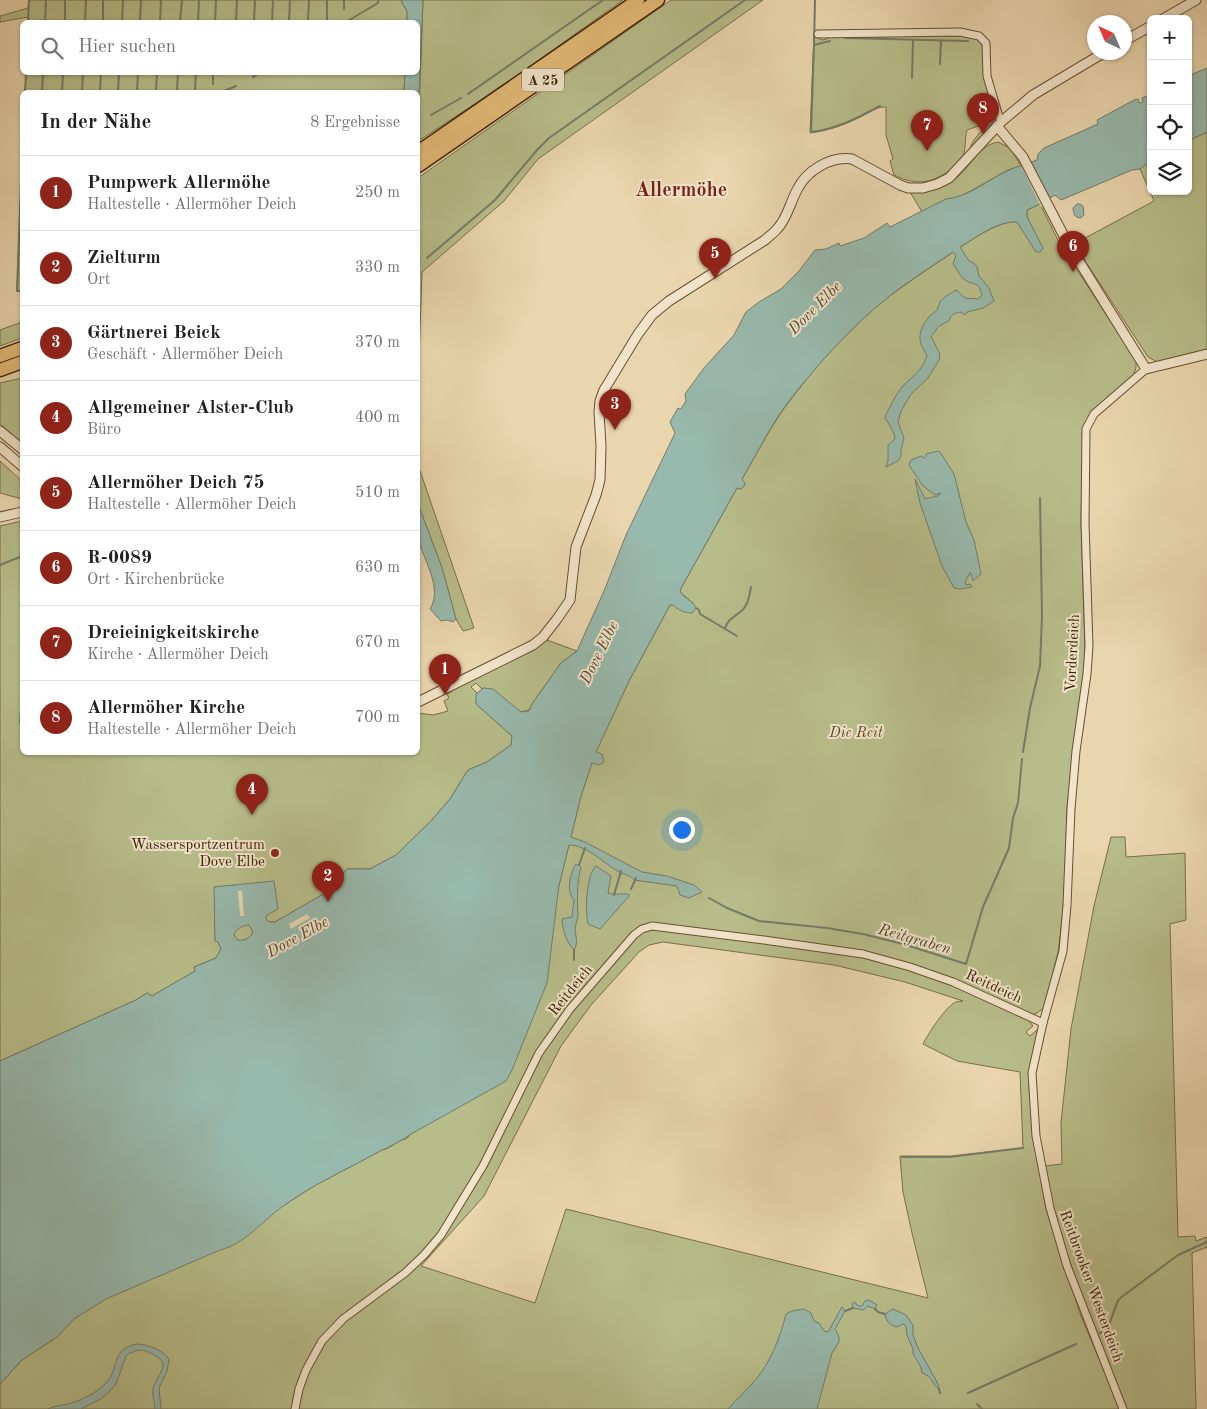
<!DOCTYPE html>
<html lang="de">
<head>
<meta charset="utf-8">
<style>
	body { margin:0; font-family:"Old Standard TT",serif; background:#f2f2f2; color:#202124 }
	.controls { position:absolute; right:15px; top:15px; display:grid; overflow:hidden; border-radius:8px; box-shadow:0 1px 4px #0004 }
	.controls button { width:45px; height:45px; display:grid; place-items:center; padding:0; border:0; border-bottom:1px solid #e0e0e0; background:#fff; color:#202124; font:25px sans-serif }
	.compass { position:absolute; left:1087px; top:15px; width:45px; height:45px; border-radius:50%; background:#fff; box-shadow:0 1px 4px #0004; rotate:316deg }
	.you { position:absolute; left:681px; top:829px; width:18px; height:18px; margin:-12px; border:4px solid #fff; border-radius:50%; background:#1a73e8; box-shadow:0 0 0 8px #1a73e833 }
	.badge { display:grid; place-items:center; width:32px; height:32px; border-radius:50%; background:#8f2418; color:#fff; font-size:16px; font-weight:700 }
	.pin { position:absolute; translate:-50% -41px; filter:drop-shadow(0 1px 2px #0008) }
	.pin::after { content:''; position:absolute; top:26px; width:18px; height:15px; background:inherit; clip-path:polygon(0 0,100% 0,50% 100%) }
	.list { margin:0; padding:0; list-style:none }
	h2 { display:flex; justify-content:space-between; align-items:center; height:65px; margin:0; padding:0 20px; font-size:21px }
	h2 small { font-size:16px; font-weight:400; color:#757577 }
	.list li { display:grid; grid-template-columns:32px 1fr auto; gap:15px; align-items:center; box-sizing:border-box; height:75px; padding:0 20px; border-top:1px solid #e0e0e0 }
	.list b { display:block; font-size:19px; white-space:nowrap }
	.list p { margin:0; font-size:16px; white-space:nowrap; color:#757577 }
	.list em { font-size:16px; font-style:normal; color:#757577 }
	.icon { flex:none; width:28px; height:28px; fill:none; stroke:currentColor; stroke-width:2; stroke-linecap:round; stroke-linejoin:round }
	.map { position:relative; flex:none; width:1207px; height:1409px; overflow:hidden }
	.search { position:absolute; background:#fff; box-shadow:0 1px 4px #0004; left:20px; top:20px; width:400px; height:55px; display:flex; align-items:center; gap:12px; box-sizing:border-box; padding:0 18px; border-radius:8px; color:#757577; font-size:19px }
	.panel { position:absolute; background:#fff; box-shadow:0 1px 4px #0004; left:20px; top:90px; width:400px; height:665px; border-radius:8px }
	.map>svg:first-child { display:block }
</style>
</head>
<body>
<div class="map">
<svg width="1207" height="1409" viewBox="0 0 1207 1409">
	<rect width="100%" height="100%" fill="#ead6ae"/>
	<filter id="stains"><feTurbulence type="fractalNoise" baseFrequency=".004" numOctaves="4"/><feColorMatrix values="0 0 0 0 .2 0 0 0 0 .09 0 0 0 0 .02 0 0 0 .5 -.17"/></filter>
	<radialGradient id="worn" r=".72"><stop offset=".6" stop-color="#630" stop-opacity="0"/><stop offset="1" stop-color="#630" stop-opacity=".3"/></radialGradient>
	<g fill="#b7bd8a" stroke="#7a6e48" fill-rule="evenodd">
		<polygon points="29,0 402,0 402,3 407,11 407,22 28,22 28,17 0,22 0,16 28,8"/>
		<polygon points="423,0 623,0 498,89 418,141"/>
		<polygon points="671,0 763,0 538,159 504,201 422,272 418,389 418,178"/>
		<path d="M814,33L818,34V38L822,40L827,39L830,35L973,36L980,39L983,44L995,115L981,125L967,130C964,140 967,150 961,160C958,165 951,170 946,173C928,185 912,184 894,175L890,161L893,159L886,135V107C875,106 866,115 856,119C842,126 826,131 810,133Z"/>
		<polygon points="26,73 405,72 405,73 404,92 25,92"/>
		<path d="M993,123L969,152C972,139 981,130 993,123Z"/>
		<polygon points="1207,132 1207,351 1157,362 1148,357 1074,244 1154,201 1140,169 1151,160 1151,191 1188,191 1188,141"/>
		<path d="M998,142L1010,148L1021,166L1008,170L967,193L953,199H946L922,212L910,192C926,191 942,189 955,179C970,168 979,145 998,142Z"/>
		<polygon points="22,156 22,291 17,291"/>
		<path d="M1040,204L1060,244L1136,360V368L1133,376L1083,428L1081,523L1085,647L1084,673L1067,808L1064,905L1058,952L1044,1008L1037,1013L1026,1017L1033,1026L1026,1032L1030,1036L1038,1029L1029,1073V1086L1033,1135L1046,1209L1081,1316L1120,1409H0V1384L22,1360L54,1339L74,1319L103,1298L281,1207L314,1186L382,1150C391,1149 396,1140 406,1139L534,1014L559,885L581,796L595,753L630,679L670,605L694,604L681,593L680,590L737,488L741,489L742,479C758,452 772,423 792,398C819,362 851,327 887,298C907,283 928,269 949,255C967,243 995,222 1017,221L1042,248L1027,217V210ZM663,942L834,965L905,982L963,1001C961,1002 958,1001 956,1002C946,1006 928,1034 923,1044L957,1061L1020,1072L1023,1148L951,1156H900L903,1192L912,1233L928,1298L566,1209L535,1303L421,1266L484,1196L561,1046L591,1005L639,952L649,945Z"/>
		<polygon points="22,322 22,338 0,346 0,330"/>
		<polygon points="22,378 22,443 0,424 0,383"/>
		<polygon points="0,461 22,481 22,499 0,493"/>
		<polygon points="418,465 474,628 463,631 456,619 442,568 418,504"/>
		<polygon points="22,521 22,752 418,752 418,713 433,715 448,711 444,701 449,698 447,694 454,690 458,685 536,648 547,640 577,651 561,663 532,704 529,710 521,712 483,688 482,689 476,683 471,687 477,693 476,704 512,736 511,745 487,762 468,770 450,799 431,821 396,855 370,869 347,869 325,893 275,922 268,922 266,919 266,915 237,885 215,887 215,941 218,942 221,949 216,958 194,967 195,971 152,996 147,993 136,1000 0,1061 0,526"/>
		<path d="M1111,837H1125L1126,857L1185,853L1186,920L1170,924L1178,1237L1195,1236L1196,1241L1207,1237V1247L1192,1253L1196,1409H1127C1100,1343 1072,1276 1053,1208C1049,1194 1047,1180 1045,1166L1062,1164L1061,1123L1071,1029L1094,906Z"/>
		<path d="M243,925H249L253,932C250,938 245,941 238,941L234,935L235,930Z"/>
	</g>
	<g fill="#98b9ad" stroke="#747c6a" fill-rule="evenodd">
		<polygon points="402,0 423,0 418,118 418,92 404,92 405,73 418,72 418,22 407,22 407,11 402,3"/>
		<polygon points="1207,68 1207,132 1188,141 1188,76"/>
		<path d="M1151,94V160L1140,169L1132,170L1061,200L1055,195L1040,204L1027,210V217L1043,248L1040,252H1036L1017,222C997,221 977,237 960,247L969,261L974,263L977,267L979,276L989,288L994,301L983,308L967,312L965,315L961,312C955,313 951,314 949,321C938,326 938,327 931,337L940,354L939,360L928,378L911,394L901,411L898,422L904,438L901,450V456L898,461L886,467L888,460V445L895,439C895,432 888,424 885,417C890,407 895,395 903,386C914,374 922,372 927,355C917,342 918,331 928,318C930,315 934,313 937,310C938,307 939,305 940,302C944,296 950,294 956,290L965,298L978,299L982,295C979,281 974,286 965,280C960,277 957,269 953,264L956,255L953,252C931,267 908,281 887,298C852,326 820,362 792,397C772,422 758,452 742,479L745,483L744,486L741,489L737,488L680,590C682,598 693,600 696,608L692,613C685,613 678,610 673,605H670L630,679L596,752L602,754L604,762L599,765L592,763L581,796L571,837L585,842L642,872L667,876L694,885L702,892L689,898L680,895L677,886L634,880C630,875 626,875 621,873C605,865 588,845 569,845L559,885L547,983L512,1070L506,1081L411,1134C408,1137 386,1149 382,1150C348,1169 313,1184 282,1207C262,1221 245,1244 220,1250L106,1299L74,1319L57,1337L22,1360L0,1384V1061L136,1000L147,993L152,996L195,971L194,967L216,958L221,949L218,942L215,941L214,887L274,881L278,909L267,915L266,919L269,922H275L325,893L347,869H370L396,855L431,821L450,799L468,770L487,762L511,745L512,736L476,704V694L483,688L493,689L521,712L529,711L532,704L561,663L577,651L604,591L626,535L675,433L670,422L678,408L681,409L686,401L685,394L704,368L734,335L746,312L759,302L781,289L799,271L815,250L826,249L839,243L840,246L864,238L887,223L890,227L946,199C968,197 988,180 1007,171C1017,166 1027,164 1037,160L1038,154L1044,148L1098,124L1097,120L1134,100L1138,99L1139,103L1143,102L1142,98ZM249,925L253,932C250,938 245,941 238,940L234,935C236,928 242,926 249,925Z"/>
		<path d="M1077,204H1080L1083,206L1084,215L1081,218C1074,217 1074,215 1073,208Z"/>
		<polygon points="938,451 940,452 954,474 966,522 974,540 981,574 973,581 971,573 970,573 965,582 966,585 970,584 972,587 960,589 954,588 942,566 920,503 915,479 925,499 938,496 941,493 935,495 923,486 909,465 911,460 921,456 924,458 926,457 926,454"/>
		<path d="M418,504L442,568L456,619L453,622L447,620L441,621L430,609C443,588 424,561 418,539C415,529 417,515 418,504Z"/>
		<path d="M575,865H579L581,867C577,882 577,900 578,915C578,919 576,923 575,927C575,936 579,942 574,950C567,943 562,929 562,919L572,917L574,900C566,891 570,876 575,865Z"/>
		<path d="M596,866L611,876L608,893C616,896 623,892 630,895L600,929L588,924C585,911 586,875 596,866Z"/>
		<polygon points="869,1300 877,1305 875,1309 868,1306 863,1310 853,1308 852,1304 855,1302 858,1306 862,1306 865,1301"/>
		<path d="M842,1307L845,1311L835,1329L839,1337V1342L832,1353L817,1409H728C737,1399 748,1389 757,1378C771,1361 781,1335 786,1314L792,1311L804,1309L811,1313L814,1321L819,1323L824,1331L828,1332Z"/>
		<path d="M893,1309L906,1315L913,1325V1335L918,1348L938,1384L939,1389C931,1384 934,1377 922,1373L921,1367L913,1354V1349L907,1335L906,1326L903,1324L897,1327C890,1325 886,1322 885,1314Z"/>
		<path d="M137,1344C149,1345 161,1349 169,1359L167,1371L159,1388L161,1409H155C155,1402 152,1396 153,1389C157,1373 176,1363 148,1352C141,1348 132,1351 126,1356L116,1384L109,1392L101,1399L81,1409H48C56,1405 63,1406 71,1403C82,1400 96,1393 105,1384C120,1370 110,1349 137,1344Z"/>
	</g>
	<g fill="#ead6ae">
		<polygon points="1030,160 1051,200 1041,207 1020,163"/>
		<polygon points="238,891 242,891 244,916 240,916"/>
		<polygon points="307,914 310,918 291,929 289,924"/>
	</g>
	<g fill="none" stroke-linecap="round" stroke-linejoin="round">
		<g stroke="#747c6a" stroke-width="2">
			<polyline points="344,9 344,0"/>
			<polyline points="327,20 327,0"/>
			<polyline points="28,22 29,0"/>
			<polyline points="45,22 46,0"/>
			<polyline points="65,22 65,0"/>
			<polyline points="85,22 86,0"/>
			<polyline points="103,22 103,0"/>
			<polyline points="122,22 123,0"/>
			<polyline points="140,22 141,0"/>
			<polyline points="160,22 161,0"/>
			<polyline points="180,22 182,0"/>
			<polyline points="198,22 199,0"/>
			<polyline points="215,22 216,0"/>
			<polyline points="236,22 237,0"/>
			<polyline points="254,22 255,0"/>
			<polyline points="272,22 273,0"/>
			<polyline points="289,22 290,0"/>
			<polyline points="308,22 309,0"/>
			<polyline points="346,22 378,3 378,0"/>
			<polyline points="845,38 968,41"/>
			<path d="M830,41L814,45L811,132C836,129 858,118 880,106"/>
			<polyline points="814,45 815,0"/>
			<polyline points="940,64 941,41"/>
			<polyline points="235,73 235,72"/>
			<polyline points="253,77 261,72"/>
			<polyline points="912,78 913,40"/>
			<polyline points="213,84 213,72"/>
			<polyline points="195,91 196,72"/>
			<polyline points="25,92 26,72"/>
			<polyline points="42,92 43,72"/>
			<polyline points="62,92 63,72"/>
			<polyline points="82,92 83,72"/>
			<polyline points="100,92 101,72"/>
			<polyline points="118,92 119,72"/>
			<polyline points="137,92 138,72"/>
			<polyline points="156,92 157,72"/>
			<polyline points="177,92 178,72"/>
			<polyline points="222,92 236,86"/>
			<polyline points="468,94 603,0"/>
			<polyline points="431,115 461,98"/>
			<polyline points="22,156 17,291 22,291"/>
			<polyline points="427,258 495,200 537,150 549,138 745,0"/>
			<polyline points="0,565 22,556"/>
			<polyline points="696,608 699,610 700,614 737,636"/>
			<path d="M725,628C729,619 731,619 739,613C748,607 749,597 751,587"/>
			<polyline points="20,722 22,700"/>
			<polyline points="1023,752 1030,708 1040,666 1042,616 1040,498"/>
			<polyline points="579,865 585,848"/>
			<polyline points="631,889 636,878"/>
			<polyline points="614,895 621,871"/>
			<polyline points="709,898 727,908 759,921 827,928 863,934 903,944 966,964 983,907 1009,848 1013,818 1018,803 1022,759"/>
			<polyline points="574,950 574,960"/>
			<polyline points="902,1157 950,1157 1023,1148"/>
			<polyline points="875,1309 878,1312 885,1314"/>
			<polyline points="845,1311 853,1308"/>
			<path d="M1100,1333C1113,1326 1112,1311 1119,1299L1178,1255L1207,1242"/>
			<polyline points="939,1389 940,1393"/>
			<polyline points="968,1393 1076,1344"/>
			<polyline points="977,1404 982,1409"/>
		</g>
		<g stroke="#694e30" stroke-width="9">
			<g id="minor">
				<polyline points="818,34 960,32 979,36 986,43 987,76 999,117 1002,121"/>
				<polyline points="295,1409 299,1389 306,1370 322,1341 343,1319 405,1273 424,1255 441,1235 483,1166 539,1053 570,1009 634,935 642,929 652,926 764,940 863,954 910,967 953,982 1043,1023"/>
				<polyline points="1123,1409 1067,1266 1050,1208 1036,1136 1032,1073 1043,1023 1063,951 1067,905 1071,809 1076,751 1087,674 1089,646 1085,523 1086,429 1094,414 1146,369"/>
			</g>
		</g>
		<g stroke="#694e30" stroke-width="11">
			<g id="tertiary">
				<polyline points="1163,19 1196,0"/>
				<polyline points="1124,41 1151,26"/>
				<polyline points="997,126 1023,157 1067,242 1146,369 1207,354"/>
				<polyline points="0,431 22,449"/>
				<polyline points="0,447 22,466"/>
				<polyline points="0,517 22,512"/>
				<path d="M418,702L533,645L543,637L557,619L570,600L576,547L596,495L600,480L601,446L599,412L600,401L604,390L638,334L652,315L669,301L765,240C769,236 774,233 777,229C787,219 790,203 797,190C806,171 830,156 852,159L900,185L908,188H923L937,184L949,178L1002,121L1033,95L1105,52"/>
			</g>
		</g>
		<g stroke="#3e2006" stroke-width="15">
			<g id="motorway">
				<polyline points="418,152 638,0"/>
				<polyline points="418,166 658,0"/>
				<polyline points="0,356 22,348"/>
				<polyline points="0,370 22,362"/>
			</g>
		</g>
		<use href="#minor" stroke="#f1e4ca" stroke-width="7"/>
		<use href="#tertiary" stroke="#f1e4ca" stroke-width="9"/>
		<use href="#motorway" stroke="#e5bb77" stroke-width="12"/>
	</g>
	<circle fill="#8f2418" stroke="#f1e4ca" stroke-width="2" cx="275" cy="853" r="5"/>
	<g text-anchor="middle" stroke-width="4" stroke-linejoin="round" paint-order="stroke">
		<rect fill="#f1e4ca" stroke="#745b41" stroke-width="1" x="522" y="68.5" width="42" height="23" rx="4"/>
		<g font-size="14" font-weight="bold" fill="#3e2006">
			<text x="543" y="85">A 25</text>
		</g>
		<g font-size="15" fill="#3e2006" stroke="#f1e4ca">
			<text transform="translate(1072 653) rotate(-87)" y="5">Vorderdeich</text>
			<text transform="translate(994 986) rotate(25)" y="5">Reitdeich</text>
			<text transform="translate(570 990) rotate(-51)" y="5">Reitdeich</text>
			<text transform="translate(1092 1286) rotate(70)" y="5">Reitbrooker Westerdeich</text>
		</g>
		<g font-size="15" font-style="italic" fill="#5c4727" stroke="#f1e4ca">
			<text x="856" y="737">Die Reit</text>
		</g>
		<g font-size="15" fill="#3e2006" stroke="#f1e4ca" text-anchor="end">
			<text x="265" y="849">Wassersportzentrum<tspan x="265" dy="17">Dove Elbe</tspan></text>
		</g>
		<g font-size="16" font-style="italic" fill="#544630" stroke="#f1e4ca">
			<text transform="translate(814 307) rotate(-45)" y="6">Dove Elbe</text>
			<text transform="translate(598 652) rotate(-64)" y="6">Dove Elbe</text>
			<text transform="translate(297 936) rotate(-29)" y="6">Dove Elbe</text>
			<text transform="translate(915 938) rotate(16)" y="6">Reitgraben</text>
		</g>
		<g font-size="20" font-weight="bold" fill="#7a1f14" stroke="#f1e4ca">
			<text x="681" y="196">Allermöhe</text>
		</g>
	</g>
	<rect width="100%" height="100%" filter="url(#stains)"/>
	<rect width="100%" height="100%" fill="url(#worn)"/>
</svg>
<div class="controls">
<button>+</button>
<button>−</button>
<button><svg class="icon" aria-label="locate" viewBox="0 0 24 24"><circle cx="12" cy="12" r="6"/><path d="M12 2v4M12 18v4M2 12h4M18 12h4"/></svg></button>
<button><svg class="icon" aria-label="layers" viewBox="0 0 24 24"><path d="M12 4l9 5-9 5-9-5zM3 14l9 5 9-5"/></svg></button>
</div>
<svg class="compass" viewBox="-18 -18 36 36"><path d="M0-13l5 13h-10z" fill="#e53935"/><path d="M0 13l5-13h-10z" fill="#757577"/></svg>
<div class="you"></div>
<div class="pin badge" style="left:445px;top:695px">1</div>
<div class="pin badge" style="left:328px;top:902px">2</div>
<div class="pin badge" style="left:615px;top:430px">3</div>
<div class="pin badge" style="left:252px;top:815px">4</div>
<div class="pin badge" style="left:715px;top:279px">5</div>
<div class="pin badge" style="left:1073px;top:272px">6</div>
<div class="pin badge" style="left:927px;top:151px">7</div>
<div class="pin badge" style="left:983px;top:134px">8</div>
<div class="search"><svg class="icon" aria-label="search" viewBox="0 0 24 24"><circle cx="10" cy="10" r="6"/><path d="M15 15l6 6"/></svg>Hier suchen</div>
<section class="panel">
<h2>In der Nähe<small>8 Ergebnisse</small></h2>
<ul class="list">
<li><span class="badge">1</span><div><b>Pumpwerk Allermöhe</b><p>Haltestelle · Allermöher Deich</p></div><em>250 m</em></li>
<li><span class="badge">2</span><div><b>Zielturm</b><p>Ort</p></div><em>330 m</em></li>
<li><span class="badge">3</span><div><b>Gärtnerei Beick</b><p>Geschäft · Allermöher Deich</p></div><em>370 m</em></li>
<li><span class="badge">4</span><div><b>Allgemeiner Alster-Club</b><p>Büro</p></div><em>400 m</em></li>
<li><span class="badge">5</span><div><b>Allermöher Deich 75</b><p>Haltestelle · Allermöher Deich</p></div><em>510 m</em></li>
<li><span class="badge">6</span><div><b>R-0089</b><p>Ort · Kirchenbrücke</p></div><em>630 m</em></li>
<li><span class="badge">7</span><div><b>Dreieinigkeitskirche</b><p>Kirche · Allermöher Deich</p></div><em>670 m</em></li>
<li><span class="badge">8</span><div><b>Allermöher Kirche</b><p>Haltestelle · Allermöher Deich</p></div><em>700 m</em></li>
</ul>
</section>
</div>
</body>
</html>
